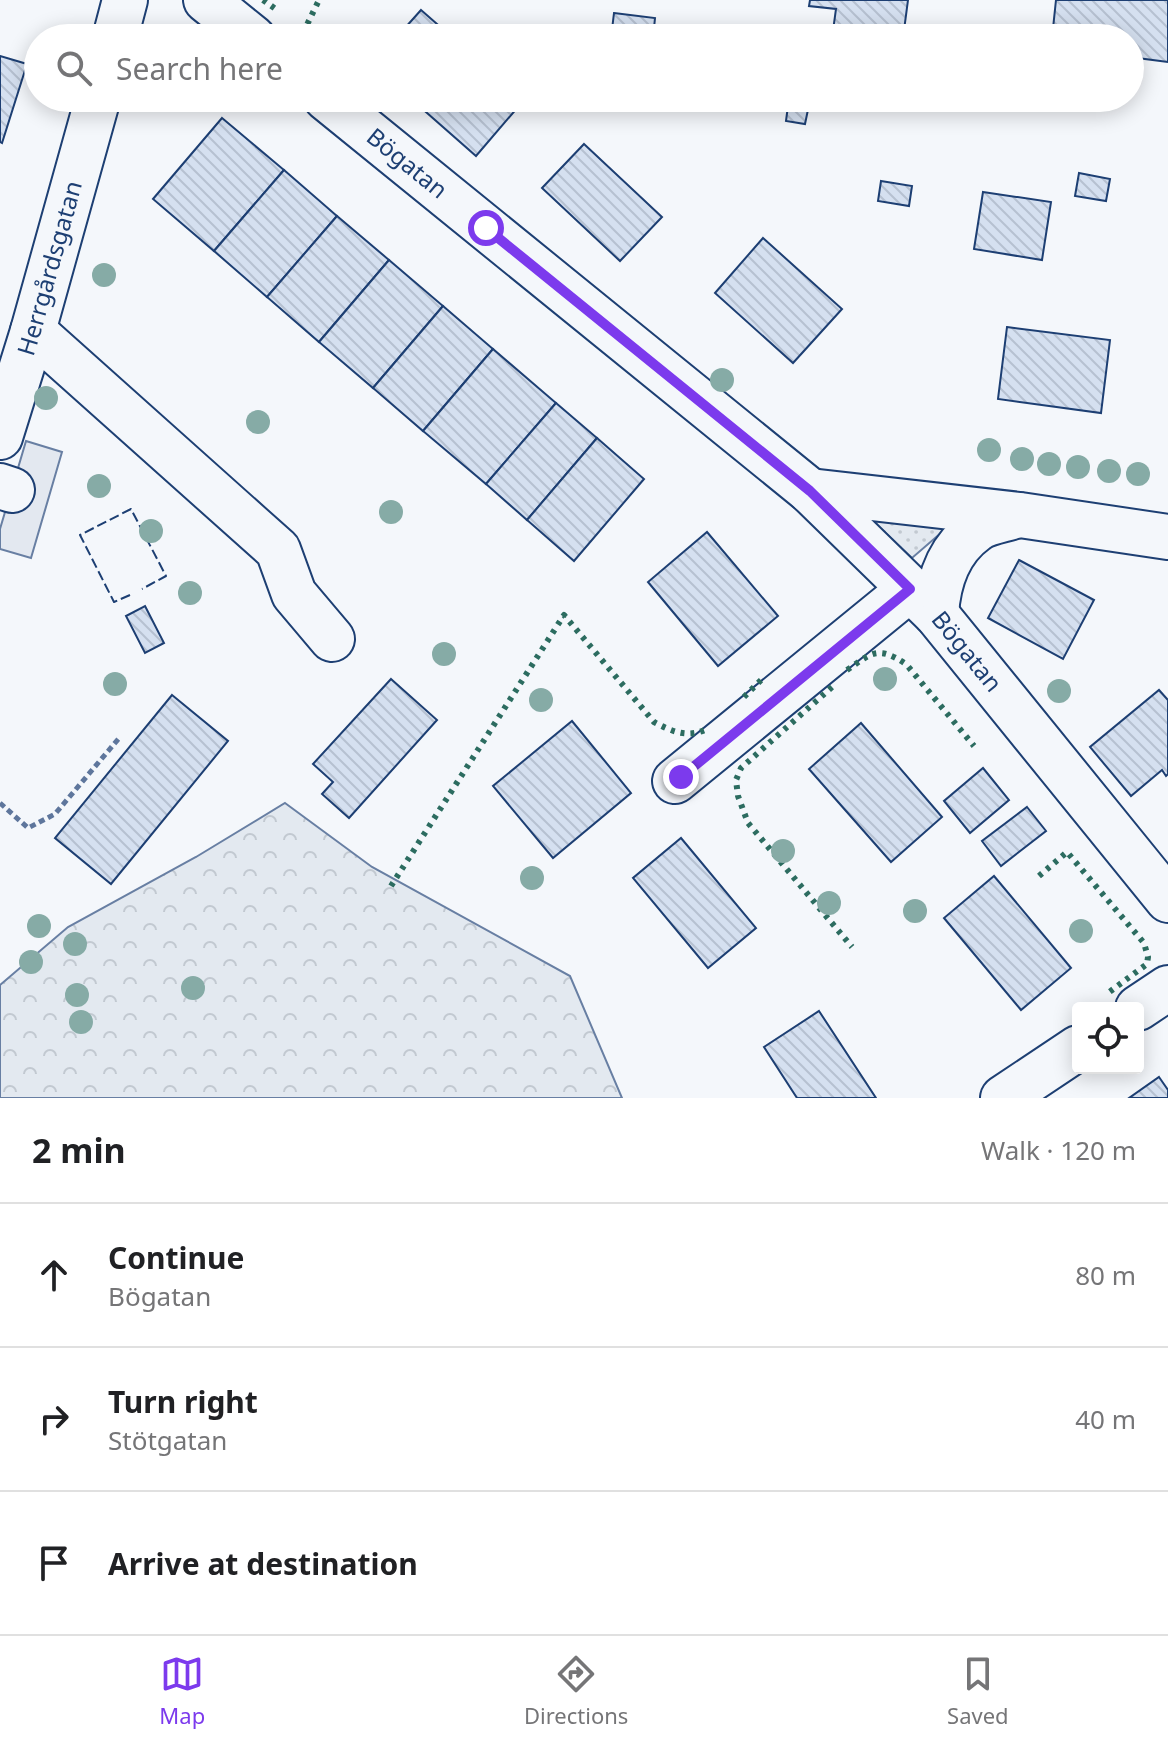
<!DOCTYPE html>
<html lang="en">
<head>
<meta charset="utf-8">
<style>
	body { margin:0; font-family:"Noto Sans",sans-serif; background:#f6f6f6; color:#202124 }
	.controls { position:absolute; right:24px; bottom:24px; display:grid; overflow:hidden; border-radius:8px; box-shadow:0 4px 20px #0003 }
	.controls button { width:72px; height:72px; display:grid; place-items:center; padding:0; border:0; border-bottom:2px solid #e0e0e0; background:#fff; color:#202124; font:40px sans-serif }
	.stop { position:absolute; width:24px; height:24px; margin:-18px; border:6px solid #7c3aed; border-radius:50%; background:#fff }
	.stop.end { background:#7c3aed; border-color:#fff; box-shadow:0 2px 8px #0008 }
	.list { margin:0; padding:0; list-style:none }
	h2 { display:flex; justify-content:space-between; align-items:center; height:104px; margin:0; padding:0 32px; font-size:34px }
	h2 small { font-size:26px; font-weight:400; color:#757577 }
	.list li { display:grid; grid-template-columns:52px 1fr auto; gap:24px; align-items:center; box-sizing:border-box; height:144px; padding:0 32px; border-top:2px solid #e0e0e0 }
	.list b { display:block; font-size:30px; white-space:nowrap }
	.list p { margin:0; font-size:26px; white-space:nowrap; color:#757577 }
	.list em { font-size:26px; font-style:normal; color:#757577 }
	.icon { flex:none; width:44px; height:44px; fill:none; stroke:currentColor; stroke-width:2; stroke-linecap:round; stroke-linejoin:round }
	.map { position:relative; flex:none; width:1168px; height:1098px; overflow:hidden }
	.search { position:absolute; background:#fff; box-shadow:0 4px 20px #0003; left:24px; right:24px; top:24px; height:88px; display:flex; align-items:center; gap:20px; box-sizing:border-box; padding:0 28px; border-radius:44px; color:#757577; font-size:30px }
	.sheet { height:536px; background:#fff }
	nav { display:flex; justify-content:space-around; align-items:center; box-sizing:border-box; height:112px; border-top:2px solid #e0e0e0; background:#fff; font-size:22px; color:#757577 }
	nav a { display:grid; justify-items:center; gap:4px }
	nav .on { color:#7c3aed }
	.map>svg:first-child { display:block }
</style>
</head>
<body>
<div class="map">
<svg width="1168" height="1098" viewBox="0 0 1168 1098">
	<defs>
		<pattern id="grass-dots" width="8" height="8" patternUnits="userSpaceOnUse" patternTransform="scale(2)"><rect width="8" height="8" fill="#e3e9f0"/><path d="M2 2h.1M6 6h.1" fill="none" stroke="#c2c9d1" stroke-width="1.8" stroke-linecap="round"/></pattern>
		<pattern id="forest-crowns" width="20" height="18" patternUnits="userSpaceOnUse" patternTransform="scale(2)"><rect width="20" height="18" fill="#e3e9f0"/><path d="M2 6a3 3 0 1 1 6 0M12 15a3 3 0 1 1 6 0" fill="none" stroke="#c2c9d1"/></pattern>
		<pattern id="building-back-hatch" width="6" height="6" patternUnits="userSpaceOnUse" patternTransform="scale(2)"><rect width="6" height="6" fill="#d5e0f0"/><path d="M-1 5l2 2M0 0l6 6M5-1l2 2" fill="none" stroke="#b6c1d1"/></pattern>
	</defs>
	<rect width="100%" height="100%" fill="#f4f7fb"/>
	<polygon fill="url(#grass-dots)" stroke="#687fa3" stroke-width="2" points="856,505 949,526 912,558"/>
	<polygon fill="url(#forest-crowns)" stroke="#687fa3" stroke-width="2" points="285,803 372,867 570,976 622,1098 0,1098 0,985 68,927 196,857"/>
	<polygon fill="#e3e8f0" stroke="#687fa3" stroke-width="2" points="26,441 62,452 31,558 0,549 0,529"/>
	<g fill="url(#building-back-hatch)" stroke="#1d3f73" stroke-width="2">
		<polygon points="810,0 908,0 903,38 832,38 836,9 809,6"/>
		<polygon points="1056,0 1168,0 1168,62 1130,57 1130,38 1052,38"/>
		<polygon points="421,10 453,38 396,38"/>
		<polygon points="614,13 655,18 653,38 611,38"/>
		<polygon points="0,56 27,64 2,143 0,142"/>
		<polygon points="410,98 522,98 524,100 476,156"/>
		<polygon points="789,98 810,100 805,124 786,121"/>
		<polygon points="222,118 284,170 214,251 153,199"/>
		<polygon points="584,144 662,217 620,261 542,188"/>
		<polygon points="284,170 337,216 267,297 214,251"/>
		<polygon points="1079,173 1110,179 1106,201 1075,196"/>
		<polygon points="881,181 912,186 909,206 878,201"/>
		<polygon points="983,192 1051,202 1042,260 974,249"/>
		<polygon points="337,216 389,260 319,342 267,297"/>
		<polygon points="763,238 842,309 793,363 715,293"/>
		<polygon points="389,260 443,306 373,388 319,342"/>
		<polygon points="443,306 493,349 423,431 373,388"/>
		<polygon points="1007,327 1110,340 1101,413 998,399"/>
		<polygon points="493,349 556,403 486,484 423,431"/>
		<polygon points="556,403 597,438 527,520 486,484"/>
		<polygon points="597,438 644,479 574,561 527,520"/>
		<polygon points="707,532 778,616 718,666 648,582"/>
		<polygon points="1019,560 1094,600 1063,659 988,618"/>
		<polygon points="145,606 164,643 145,653 126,616"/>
		<polygon points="391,679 437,720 349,818 322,794 333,782 313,764"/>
		<polygon points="1159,690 1168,700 1168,774 1166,776 1162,770 1131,796 1090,747"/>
		<polygon points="172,695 228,741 111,884 55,838"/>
		<polygon points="572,721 631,793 553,858 493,786"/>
		<polygon points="861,723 942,817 891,862 809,769"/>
		<polygon points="983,768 1009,800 970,833 944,801"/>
		<polygon points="1027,807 1046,831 1001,866 982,841"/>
		<polygon points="681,838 756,928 708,968 633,878"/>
		<polygon points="994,876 1071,968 1021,1010 944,918"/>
		<polygon points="819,1011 876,1098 797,1098 764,1047"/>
		<polygon points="1159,1077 1168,1090 1168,1098 1129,1098"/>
	</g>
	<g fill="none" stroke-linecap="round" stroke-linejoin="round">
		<g stroke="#1d3f73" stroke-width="48">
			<g id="minor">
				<polyline points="206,0 253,38"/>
				<polyline points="115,38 125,0"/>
				<path id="s1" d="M326,98L810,491L936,614L1168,900"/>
				<polyline points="33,331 278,550 294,594 332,639"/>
				<path id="s2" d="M0,437L33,331L98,98"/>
				<polyline points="0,486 12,490"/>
				<polyline points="810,491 1020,515 1168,537"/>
				<path d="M936,614C938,582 948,550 976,530C986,522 1005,520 1018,515"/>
				<polyline points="675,781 910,589"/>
				<polyline points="1138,1008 1168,988"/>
				<polyline points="1003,1098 1078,1048"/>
			</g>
		</g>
		<polyline stroke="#5e769c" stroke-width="5" stroke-dasharray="6 4" stroke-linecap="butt" points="0,803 28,828 55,814 120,737"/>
		<use href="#minor" stroke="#f4f7fb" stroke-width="44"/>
		<g stroke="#2c6c60" stroke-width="6" stroke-dasharray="4 6" stroke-linecap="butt">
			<polyline points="263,0 277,10"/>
			<polyline points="303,33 319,0"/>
			<path d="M847,670C872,653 877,645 906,664L974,746"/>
			<polyline points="832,687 741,768 736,780 738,796 748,823 852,947"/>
			<polyline points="744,697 763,678"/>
			<polyline points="1039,876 1067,852 1144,943 1148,957 1147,964 1108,993"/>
			<path d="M391,886L564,615L654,722C671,731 686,738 705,730"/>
		</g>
		<polyline stroke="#1d3f73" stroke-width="2" stroke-dasharray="10 4" stroke-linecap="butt" points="130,595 114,602 80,535 131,509 166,576 142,589"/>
	</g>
	<g fill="#86aba6">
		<circle cx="104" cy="275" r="12"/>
		<circle cx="722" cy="380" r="12"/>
		<circle cx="46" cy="398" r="12"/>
		<circle cx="258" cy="422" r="12"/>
		<circle cx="989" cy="450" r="12"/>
		<circle cx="1022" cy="459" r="12"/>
		<circle cx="1049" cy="464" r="12"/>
		<circle cx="1078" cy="467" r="12"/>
		<circle cx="1109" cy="471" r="12"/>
		<circle cx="1138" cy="474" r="12"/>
		<circle cx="99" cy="486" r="12"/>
		<circle cx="391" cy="512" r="12"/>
		<circle cx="151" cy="531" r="12"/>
		<circle cx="190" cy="593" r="12"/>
		<circle cx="444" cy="654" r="12"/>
		<circle cx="885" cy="679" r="12"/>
		<circle cx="115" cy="684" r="12"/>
		<circle cx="1059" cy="691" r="12"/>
		<circle cx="541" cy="700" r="12"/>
		<circle cx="783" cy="851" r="12"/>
		<circle cx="532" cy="878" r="12"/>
		<circle cx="829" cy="903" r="12"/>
		<circle cx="915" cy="911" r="12"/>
		<circle cx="39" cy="926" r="12"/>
		<circle cx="1081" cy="931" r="12"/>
		<circle cx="75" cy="944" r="12"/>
		<circle cx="31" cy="962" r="12"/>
		<circle cx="193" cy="988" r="12"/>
		<circle cx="77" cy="995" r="12"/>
		<circle cx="81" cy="1022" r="12"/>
	</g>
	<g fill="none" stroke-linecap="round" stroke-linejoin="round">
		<polyline stroke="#7c3aed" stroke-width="10" points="486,228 810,491 910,589 681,777"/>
	</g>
	<g text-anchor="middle" stroke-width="6" stroke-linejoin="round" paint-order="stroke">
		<g font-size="24" fill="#1d3f73" stroke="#f4f7fb">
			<text dy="8" stroke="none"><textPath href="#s1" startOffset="104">Bögatan</textPath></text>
			<text dy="8" stroke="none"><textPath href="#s2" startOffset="176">Herrgårdsgatan</textPath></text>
			<text dy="8" stroke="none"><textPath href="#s1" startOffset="848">Bögatan</textPath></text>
		</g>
	</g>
</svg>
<div class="controls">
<button><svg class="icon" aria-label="locate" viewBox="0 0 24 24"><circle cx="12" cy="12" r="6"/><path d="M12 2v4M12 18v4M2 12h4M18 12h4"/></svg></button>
</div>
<div class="stop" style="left:486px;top:228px"></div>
<div class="stop end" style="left:681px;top:777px"></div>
<div class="search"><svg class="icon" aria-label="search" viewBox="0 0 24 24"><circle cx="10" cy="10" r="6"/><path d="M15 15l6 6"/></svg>Search here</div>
</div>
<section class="sheet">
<h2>2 min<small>Walk · 120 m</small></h2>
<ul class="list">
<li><svg class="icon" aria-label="ahead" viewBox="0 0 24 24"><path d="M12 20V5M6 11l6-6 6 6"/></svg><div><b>Continue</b><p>Bögatan</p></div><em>80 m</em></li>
<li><svg class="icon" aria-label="right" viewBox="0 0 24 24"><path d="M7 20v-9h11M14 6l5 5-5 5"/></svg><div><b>Turn right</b><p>Stötgatan</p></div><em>40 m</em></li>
<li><svg class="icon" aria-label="arrive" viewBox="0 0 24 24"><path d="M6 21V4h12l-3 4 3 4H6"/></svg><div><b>Arrive at destination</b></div></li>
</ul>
</section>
<nav>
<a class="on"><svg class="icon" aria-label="map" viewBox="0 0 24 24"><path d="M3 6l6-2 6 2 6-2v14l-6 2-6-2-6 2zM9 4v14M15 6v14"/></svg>Map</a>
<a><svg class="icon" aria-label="directions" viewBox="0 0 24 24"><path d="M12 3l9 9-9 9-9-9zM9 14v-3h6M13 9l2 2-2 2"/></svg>Directions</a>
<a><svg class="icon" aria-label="saved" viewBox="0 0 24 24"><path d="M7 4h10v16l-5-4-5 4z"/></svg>Saved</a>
</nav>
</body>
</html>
